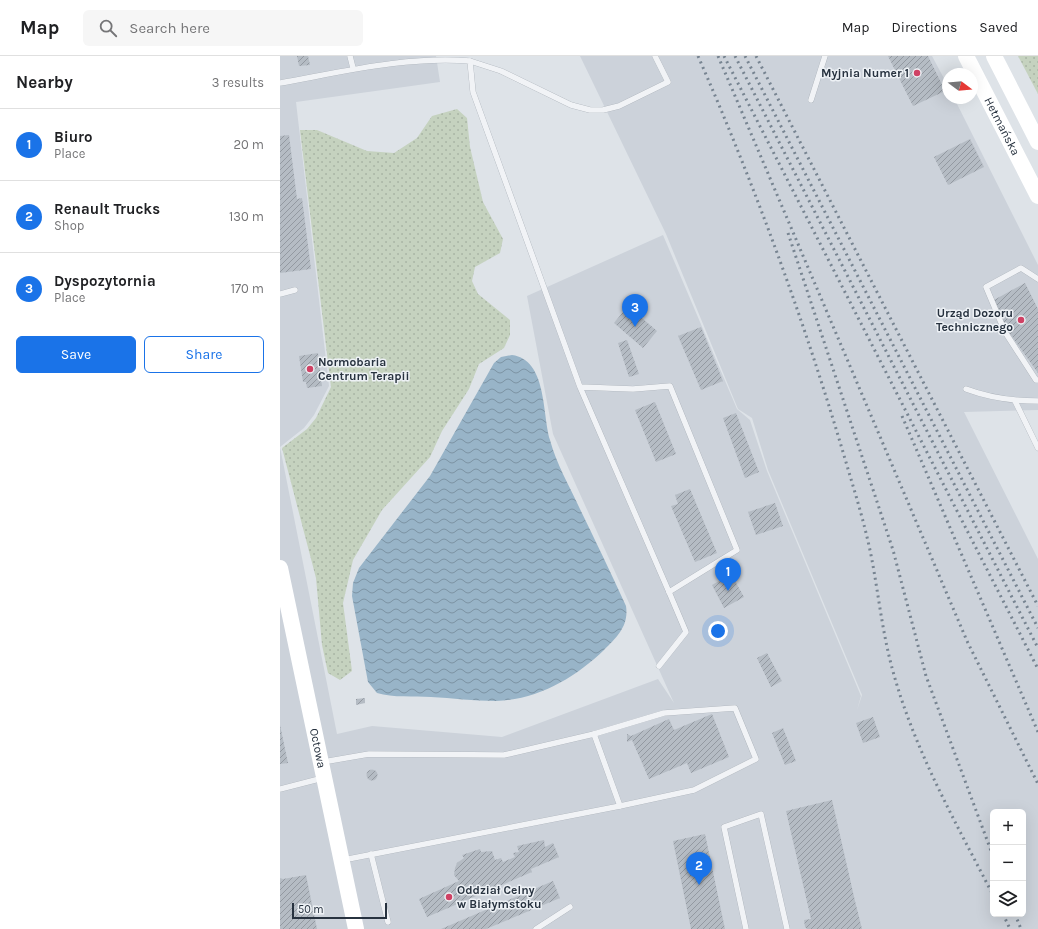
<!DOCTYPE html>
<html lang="en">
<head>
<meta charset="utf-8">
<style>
	body { margin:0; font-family:Karla,sans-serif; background:#f6f6f6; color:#202124 }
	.controls { position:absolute; right:12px; bottom:12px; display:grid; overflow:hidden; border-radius:6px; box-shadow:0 4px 16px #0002 }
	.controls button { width:36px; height:36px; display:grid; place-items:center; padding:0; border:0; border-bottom:1px solid #e0e0e0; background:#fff; color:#202124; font:20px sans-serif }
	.compass { position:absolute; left:662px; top:12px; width:36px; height:36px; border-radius:50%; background:#fff; box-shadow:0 4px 16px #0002; rotate:106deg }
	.scale { position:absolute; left:12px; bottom:10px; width:95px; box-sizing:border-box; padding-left:4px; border:2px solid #27323f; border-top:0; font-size:11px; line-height:14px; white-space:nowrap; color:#27323f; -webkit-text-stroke:3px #edf1f5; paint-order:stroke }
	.you { position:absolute; left:438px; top:575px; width:14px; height:14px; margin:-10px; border:3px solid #fff; border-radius:50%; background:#1a73e8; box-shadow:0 0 0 6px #1a73e833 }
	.badge { display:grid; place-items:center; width:26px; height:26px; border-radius:50%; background:#1a73e8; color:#fff; font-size:13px; font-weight:700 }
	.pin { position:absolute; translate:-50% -33px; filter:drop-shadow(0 1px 2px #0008) }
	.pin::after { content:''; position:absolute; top:21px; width:14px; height:12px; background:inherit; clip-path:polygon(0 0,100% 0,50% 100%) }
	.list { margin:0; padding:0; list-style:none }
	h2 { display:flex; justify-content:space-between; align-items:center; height:52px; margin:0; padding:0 16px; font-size:17px }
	h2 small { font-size:13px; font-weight:400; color:#757577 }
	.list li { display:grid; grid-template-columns:26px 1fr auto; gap:12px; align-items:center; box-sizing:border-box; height:72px; padding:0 16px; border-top:1px solid #e0e0e0 }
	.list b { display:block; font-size:15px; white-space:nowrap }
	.list p { margin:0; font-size:13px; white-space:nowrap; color:#757577 }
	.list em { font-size:13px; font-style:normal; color:#757577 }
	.actions { display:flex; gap:8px; padding:12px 16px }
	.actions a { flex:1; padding:9px 0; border:1px solid #1a73e8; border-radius:6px; text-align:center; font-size:14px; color:#1a73e8 }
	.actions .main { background:#1a73e8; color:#fff }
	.icon { flex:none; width:22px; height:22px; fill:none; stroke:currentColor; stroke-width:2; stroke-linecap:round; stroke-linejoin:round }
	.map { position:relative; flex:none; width:758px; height:873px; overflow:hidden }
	header { display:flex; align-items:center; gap:24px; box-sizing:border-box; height:56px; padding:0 20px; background:#fff; border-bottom:1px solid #e0e0e0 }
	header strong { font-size:19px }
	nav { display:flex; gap:22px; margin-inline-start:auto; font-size:14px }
	.search { width:280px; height:36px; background:#f6f6f6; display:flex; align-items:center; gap:10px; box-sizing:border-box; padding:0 14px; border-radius:6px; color:#757577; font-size:15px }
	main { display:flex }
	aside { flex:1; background:#fff }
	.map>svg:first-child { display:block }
</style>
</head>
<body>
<header>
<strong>Map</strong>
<div class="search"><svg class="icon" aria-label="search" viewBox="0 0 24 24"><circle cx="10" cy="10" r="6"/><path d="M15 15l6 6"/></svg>Search here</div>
<nav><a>Map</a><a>Directions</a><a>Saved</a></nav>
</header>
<main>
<aside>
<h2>Nearby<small>3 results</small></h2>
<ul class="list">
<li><span class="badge">1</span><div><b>Biuro</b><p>Place</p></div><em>20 m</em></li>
<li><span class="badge">2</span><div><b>Renault Trucks</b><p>Shop</p></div><em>130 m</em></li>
<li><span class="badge">3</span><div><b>Dyspozytornia</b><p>Place</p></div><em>170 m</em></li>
</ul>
<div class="actions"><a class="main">Save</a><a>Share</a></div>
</aside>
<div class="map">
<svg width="758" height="873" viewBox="0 0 758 873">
	<defs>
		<pattern id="grass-dots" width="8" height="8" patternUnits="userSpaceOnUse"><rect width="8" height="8" fill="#c5d2bf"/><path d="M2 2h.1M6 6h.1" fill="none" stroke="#a9b5a5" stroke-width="1.8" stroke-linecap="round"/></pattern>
		<pattern id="water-waves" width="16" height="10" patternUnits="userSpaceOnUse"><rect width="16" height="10" fill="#98b4c8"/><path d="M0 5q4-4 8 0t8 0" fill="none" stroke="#7c93a4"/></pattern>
		<pattern id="building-hatch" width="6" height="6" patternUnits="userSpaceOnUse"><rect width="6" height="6" fill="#b5bcc4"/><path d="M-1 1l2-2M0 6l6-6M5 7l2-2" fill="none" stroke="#9399a1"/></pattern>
	</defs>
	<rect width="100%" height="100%" fill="#dee3e8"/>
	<path fill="#ccd2da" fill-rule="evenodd" d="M0,0H156L160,26L16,46L49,330L34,359L24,372L0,391L57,678L92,670L222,681L378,623L394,647L273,378L247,240L383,179L457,353L470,364L487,415L581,640L577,654L582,639L488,414L472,362L458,353L386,178L300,0H652L668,30V42H674L758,209V354L684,356L758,503V873H0ZM713,756H743V858H713Z"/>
	<g fill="url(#grass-dots)">
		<polygon points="738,0 758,0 758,38"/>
		<polygon points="177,53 187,62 190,91 203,146 223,183 220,197 195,211 192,225 198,238 230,264 230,279 224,292 199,308 189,333 162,375 150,401 102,454 73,504 63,547 72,615 60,624 48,617 42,589 36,522 2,392 27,373 36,362 51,331 20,74 37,74 87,95 114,97 137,82 152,60"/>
	</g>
	<path fill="url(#water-waves)" d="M232,299C267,304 262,356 270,384C276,407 289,429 299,451C315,484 331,517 346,550C349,570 337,581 324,594C295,622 257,644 216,645C194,645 172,642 151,641C134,640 113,642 97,637L88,626L72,540L73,527L79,512L150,420L214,307L221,301Z"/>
	<g fill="url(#building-hatch)">
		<polygon points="17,0 28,0 30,9 19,10"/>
		<polygon points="608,0 648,0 665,35 633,50"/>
		<polygon points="9,79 17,143 22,142 31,213 0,217 0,80"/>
		<polygon points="690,83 704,111 668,129 654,101"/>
		<polygon points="745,227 758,253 758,317 728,275 714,244"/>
		<polygon points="348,250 377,275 363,292 334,267"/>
		<polygon points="421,271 443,325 421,334 398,280"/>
		<polygon points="347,284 359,318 349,321 338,287"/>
		<polygon points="38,297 42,330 27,332 26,326 23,326 19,300"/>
		<polygon points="375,346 396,398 376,406 355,354"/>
		<polygon points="456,357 479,416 465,422 443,362"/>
		<polygon points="410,433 437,497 415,506 391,450 398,448 395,439"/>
		<polygon points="495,447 503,470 476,479 468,456"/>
		<polygon points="451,518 464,541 444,552 432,529"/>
		<polygon points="487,597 502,625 491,631 477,602"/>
		<polygon points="85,642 85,647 76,649 76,643"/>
		<polygon points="432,658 449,701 411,717 407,707 369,723 352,684 347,686 347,678 351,680 389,663 394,674"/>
		<polygon points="593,661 600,681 583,687 576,667"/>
		<polygon points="0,669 8,707 0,708"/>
		<polygon points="503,672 516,705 505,709 492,677"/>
		<circle cx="92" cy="719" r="5.5"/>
		<polygon points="552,744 575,845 582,873 527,873 525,871 524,864 531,863 506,755"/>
		<polygon points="425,778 445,873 411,873 393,785"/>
		<polygon points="264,784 265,791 273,787 279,801 251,813 252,816 147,861 139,843 179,825 174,819 175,812 177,807 184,802 182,799 200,793 201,796 212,795 215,804 221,802 223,806 235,801 233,797 239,796 237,790"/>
		<polygon points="26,819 37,873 0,873 0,822 3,823"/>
		<polygon points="273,825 280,842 206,873 161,873"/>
	</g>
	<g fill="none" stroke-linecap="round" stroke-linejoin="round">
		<g stroke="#a3aab2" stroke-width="6">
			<g id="lane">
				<polyline points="70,0 73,12"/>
				<polyline points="190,5 221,15 291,49 310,54 323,54 339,50 388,26 375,0"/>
				<path d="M0,27C62,16 126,0 190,5L193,36L300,331L353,333L390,330L457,494L389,536L300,331"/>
				<polyline points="531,44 545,0"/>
				<polyline points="758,223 741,212 706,231 725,276 756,324 758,324"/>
				<polyline points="0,238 15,234"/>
				<path d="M686,333C710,342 732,345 758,345"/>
				<polyline points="735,345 758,392"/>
				<polyline points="379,610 406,576 389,536"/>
				<polyline points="314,678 384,657 455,652 476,703 414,734 340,750"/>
				<polyline points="43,706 89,698 224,699 314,678 340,750 63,804"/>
				<polyline points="0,733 43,722"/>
				<polyline points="91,798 108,866"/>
				<polyline points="256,873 290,851"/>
				<polyline points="466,873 444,771 481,758 507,873"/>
			</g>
		</g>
		<use href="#lane" stroke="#f1f3f6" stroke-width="5.5"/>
		<g stroke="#fff" stroke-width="16">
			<path id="s1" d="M686,0L758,140"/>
			<polyline points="714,0 758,86"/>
			<path id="s2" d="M0,512L76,873"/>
		</g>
		<g stroke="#778491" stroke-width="3" stroke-dasharray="2 4" stroke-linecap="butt">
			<path d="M418,0C477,135 527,272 568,413C577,443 586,473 592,504C599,542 603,581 614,619C636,697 676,767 713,839"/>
			<polyline points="438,0 687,585 758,728"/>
			<polyline points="444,0 758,613"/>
			<polyline points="455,0 758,592"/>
			<polyline points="465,0 758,572"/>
			<polyline points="476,0 758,550"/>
			<polyline points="508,177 613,494 646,620 713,800"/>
			<polyline points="622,360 758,676"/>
			<polyline points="723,858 730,873"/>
			<polyline points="735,858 741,873"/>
		</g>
	</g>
	<g fill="#cf4164" stroke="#edf1f5" stroke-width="1.5">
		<circle cx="637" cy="17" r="4"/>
		<circle cx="741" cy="264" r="4"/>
		<circle cx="30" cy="313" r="4"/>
		<circle cx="169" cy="841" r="4"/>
	</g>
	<g text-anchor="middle" stroke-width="3" stroke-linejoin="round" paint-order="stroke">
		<g font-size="12" font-weight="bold" fill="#27323f" stroke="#edf1f5" text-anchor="end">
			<text x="629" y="21">Myjnia Numer 1</text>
			<text x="733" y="261">Urząd Dozoru<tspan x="733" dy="14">Technicznego</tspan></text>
			<text x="38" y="310" text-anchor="start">Normobaria<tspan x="38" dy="14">Centrum Terapii</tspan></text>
			<text x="177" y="838" text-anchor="start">Oddział Celny<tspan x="177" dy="14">w Białymstoku</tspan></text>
		</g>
		<g font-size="12" fill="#27323f" stroke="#edf1f5">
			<text dy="4" stroke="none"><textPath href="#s1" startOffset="79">Hetmańska</textPath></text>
			<text dy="4" stroke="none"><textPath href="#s2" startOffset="184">Octowa</textPath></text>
		</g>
	</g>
</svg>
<div class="controls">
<button>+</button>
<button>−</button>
<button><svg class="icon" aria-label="layers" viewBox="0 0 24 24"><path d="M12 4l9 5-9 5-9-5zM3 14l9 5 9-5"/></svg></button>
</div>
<svg class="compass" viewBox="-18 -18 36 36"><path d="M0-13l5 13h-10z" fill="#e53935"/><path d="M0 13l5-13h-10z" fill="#757577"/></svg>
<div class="scale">50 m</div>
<div class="you"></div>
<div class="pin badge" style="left:448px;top:535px">1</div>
<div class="pin badge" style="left:419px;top:829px">2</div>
<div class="pin badge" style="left:355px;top:271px">3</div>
</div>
</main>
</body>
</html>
